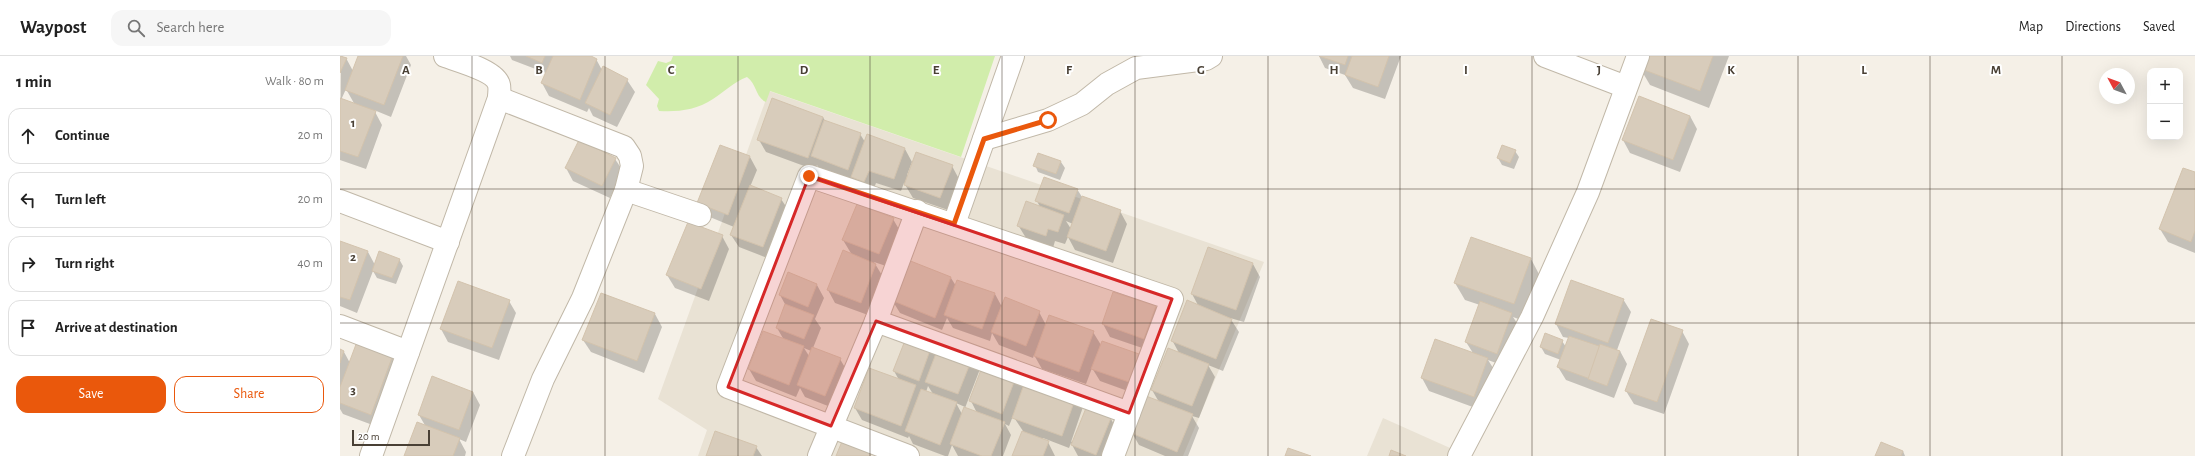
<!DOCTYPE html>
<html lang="en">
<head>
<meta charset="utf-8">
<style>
	body { margin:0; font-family:"Alegreya Sans",sans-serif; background:#f6f6f6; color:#222 }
	.controls { position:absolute; right:12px; top:12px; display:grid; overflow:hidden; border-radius:8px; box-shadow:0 4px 16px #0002 }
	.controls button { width:36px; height:36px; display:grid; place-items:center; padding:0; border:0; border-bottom:1px solid #e0e0e0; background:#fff; color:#222; font:20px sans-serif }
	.compass { position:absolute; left:1759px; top:12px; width:36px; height:36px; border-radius:50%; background:#fff; box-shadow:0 4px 16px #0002; rotate:311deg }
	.scale { position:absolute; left:12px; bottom:10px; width:78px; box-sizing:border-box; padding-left:4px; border:2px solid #494035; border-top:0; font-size:11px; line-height:14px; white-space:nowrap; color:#494035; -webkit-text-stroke:3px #fff; paint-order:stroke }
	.stop { position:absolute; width:12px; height:12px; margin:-9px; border:3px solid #ea580c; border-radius:50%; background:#fff }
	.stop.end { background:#ea580c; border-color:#fff; box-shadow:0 1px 4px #0008 }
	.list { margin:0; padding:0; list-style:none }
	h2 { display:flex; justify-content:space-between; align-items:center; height:52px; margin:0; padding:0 16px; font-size:17px }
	h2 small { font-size:13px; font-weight:400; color:#767676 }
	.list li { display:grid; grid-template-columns:26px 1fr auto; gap:12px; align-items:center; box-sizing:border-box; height:56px; margin:0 8px 8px; padding:0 8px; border:1px solid #e0e0e0; border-radius:12px }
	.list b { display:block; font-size:15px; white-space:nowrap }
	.list em { font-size:13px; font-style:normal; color:#767676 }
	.actions { display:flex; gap:8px; padding:12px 16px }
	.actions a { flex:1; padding:9px 0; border:1px solid #ea580c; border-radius:12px; text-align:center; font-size:14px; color:#ea580c }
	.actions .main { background:#ea580c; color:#fff }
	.icon { flex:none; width:22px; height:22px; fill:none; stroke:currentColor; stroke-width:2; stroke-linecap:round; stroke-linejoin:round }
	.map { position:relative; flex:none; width:1855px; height:400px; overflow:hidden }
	header { display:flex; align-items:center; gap:24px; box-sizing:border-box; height:56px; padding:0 20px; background:#fff; border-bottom:1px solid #e0e0e0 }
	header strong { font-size:19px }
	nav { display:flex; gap:22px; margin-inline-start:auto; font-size:14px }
	.search { width:280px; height:36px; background:#f6f6f6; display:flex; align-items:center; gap:10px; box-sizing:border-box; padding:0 14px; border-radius:12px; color:#767676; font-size:15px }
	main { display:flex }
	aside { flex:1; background:#fff }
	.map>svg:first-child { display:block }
</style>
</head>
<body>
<header>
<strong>Waypost</strong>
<div class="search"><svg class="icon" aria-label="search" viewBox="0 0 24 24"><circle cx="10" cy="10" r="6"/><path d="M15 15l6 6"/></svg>Search here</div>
<nav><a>Map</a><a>Directions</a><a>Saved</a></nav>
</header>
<main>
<aside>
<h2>1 min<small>Walk · 80 m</small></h2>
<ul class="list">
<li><svg class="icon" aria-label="ahead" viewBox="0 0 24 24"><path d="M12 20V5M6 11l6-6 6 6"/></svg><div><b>Continue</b></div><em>20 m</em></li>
<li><svg class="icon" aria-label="left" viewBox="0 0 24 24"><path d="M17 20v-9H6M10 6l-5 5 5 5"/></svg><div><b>Turn left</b></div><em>20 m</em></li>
<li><svg class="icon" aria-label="right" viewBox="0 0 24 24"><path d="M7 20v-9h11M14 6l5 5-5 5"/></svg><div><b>Turn right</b></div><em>40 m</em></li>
<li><svg class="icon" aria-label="arrive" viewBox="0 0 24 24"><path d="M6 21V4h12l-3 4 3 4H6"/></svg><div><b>Arrive at destination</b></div></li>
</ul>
<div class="actions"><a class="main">Save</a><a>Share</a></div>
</aside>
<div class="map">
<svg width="1855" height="400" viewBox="0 0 1855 400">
	<rect width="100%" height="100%" fill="#f5f0e7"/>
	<g fill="#e9e2d4">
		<polygon points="429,35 924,206 843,400 358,400 367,374 318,343"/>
		<polygon points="1043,362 1128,400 1027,400"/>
	</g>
	<path fill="#d1edab" d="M333,0H655L621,101L430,35L426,46C415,41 417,28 407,21C394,26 384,36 373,43C356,54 339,56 319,55L317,50L319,43L306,29L318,5L326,7L331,5Z"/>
	<g fill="#0003" fill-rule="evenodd">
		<path d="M1,0L6,2L13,15L19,0H66L71,9L51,61L34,54L42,69L26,113L0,104ZM6,33L15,49L1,44Z"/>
		<polygon points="170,0 248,0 256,3 262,14 287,24 295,36 277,71 253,60 249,52 247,56 209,40 202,27 206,17 172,4"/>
		<polygon points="979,0 1061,0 1045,43 1013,32 1005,19 985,12"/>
		<polygon points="1305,0 1389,0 1369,52 1310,29 1300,12"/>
		<polygon points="1299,41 1350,60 1357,73 1340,116 1290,97 1283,84"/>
		<polygon points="483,61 485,65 520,78 525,86 565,93 572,106 567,119 612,110 619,123 608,154 573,142 564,127 561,135 536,127 532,138 479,113 477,109 475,114 426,96 419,84"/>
		<polygon points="381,90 410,101 417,114 410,131 441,143 449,155 430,203 399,191 391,179 394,171 365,159 358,146"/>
		<polygon points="1175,95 1179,101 1174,113 1162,109 1158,102"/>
		<polygon points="698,98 721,106 725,112 720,124 698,116 695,109"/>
		<polygon points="275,103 283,115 270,142 233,125 226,112"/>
		<polygon points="1855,117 1855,197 1828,186 1820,173"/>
		<path d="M737,133L742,141L780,155L787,168L773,207L735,194L728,181L725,188L715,185L713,192L686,182L678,169L700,151L697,145ZM726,165L733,168L731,173Z"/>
		<polygon points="553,163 560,175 546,210 534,206 543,221 528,259 495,247 488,234 512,199 503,184"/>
		<polygon points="382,180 389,193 369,245 335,232 327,219"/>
		<polygon points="0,186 28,196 35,209 59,203 63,210 56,228 37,222 33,215 17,257 0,250"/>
		<polygon points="869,192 913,208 920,221 904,266 890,262 899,276 883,315 868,309 875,321 859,362 852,360 859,372 848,400 825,400 799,389 792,377 819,346 812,334 839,297 832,284 859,251 852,238"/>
		<polygon points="1191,203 1200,220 1184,265 1173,261 1179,270 1164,310 1148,304 1155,315 1141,354 1089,335 1082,322 1133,297 1126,286 1140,249 1125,244 1115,227"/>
		<polygon points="568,205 611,222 616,230 618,225 655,238 662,251 699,256 706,269 753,276 761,289 798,299 806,311 796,338 760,325 752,312 746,328 702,313 694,299 693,302 659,289 652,277 650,285 613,272 607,262 602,274 560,257 552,244"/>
		<path d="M477,229L484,242L475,263L481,272L473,292L500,303L507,315L493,352L465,341L460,332L456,341L416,325L409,313L444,284L437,272L446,250L440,239ZM464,292L471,295L469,300Z"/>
		<polygon points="262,238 315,258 322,271 304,317 251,296 243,284"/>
		<polygon points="1283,243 1291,256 1277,294 1280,295 1287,308 1274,342 1226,324 1218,311 1221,304 1205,298 1201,291 1205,279 1222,285 1226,291 1229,282 1223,281 1216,268"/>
		<polygon points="169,245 176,257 159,304 108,286 101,273"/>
		<polygon points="815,251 822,264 811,295 770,281 763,268"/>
		<polygon points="1342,275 1349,288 1324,358 1294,348 1286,335"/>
		<path d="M568,278L640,313L625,352L637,357L631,345L677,319L684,332L744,348L731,386L771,363L778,376L768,400H738L731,387L729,392L703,382L702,384L708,386L715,400H673L683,375L673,360L669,370L665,368L671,379L663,400H618L612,389L608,400H605L573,388L569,380L568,382L522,364L515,352L559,324L554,315ZM588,330L593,338L586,336ZM616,347L625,351L622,358Z"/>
		<polygon points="0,294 4,296 10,307 54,297 61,310 38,371 3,358 0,353"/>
		<polygon points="133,336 140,349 126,386 119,383 126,396 125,400 65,400 86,371 79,359"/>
		<polygon points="416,391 422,400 367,400"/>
		<polygon points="1563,395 1565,400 1536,400"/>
	</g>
	<g fill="#d8ccbb" stroke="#d3c3ad">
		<polygon points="0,0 7,2 0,17"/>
		<polygon points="18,0 63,0 44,49 5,34"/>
		<polygon points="186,0 205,0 202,7"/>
		<polygon points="213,0 251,0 257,3 240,44 201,27"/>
		<polygon points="979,0 1008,0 1005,9"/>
		<polygon points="1012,0 1049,0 1038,31 1005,19"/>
		<polygon points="1303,0 1373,0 1360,35 1299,12"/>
		<polygon points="263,10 288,23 270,59 245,47"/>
		<polygon points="1299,40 1350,60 1333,104 1282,84"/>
		<polygon points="0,42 36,55 18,101 0,95"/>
		<polygon points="432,42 483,61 468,102 417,84"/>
		<polygon points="484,64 521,77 508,114 471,100"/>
		<polygon points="527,78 565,92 554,123 529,115 524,126 511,121"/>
		<polygon points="239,84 276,102 262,130 225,112"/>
		<polygon points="380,89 410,100 388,159 357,147"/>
		<polygon points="1162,89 1176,94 1170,107 1157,102"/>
		<polygon points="576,96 613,109 600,142 564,129"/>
		<polygon points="698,97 721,105 716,118 693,110"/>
		<polygon points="1843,112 1855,116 1855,175 1851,186 1819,173"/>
		<polygon points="704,121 738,133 729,157 695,145"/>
		<polygon points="410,129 442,142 423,191 390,179"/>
		<polygon points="742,140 781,154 766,195 727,181"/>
		<polygon points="686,145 724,159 718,176 708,173 706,180 677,170"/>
		<polygon points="517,148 554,162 539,198 502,184"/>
		<polygon points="348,166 383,179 361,233 326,219"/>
		<polygon points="1131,181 1191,202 1174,248 1114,227"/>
		<polygon points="0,185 28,195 10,244 0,241"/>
		<polygon points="868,191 913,207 896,254 851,238"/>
		<polygon points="503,194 536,208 521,247 487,234"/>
		<polygon points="39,195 60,203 52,222 32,215"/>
		<polygon points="568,204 611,221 595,262 551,244"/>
		<polygon points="448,216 477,228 468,251 439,239"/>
		<polygon points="617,224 655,237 642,273 604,259"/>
		<polygon points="1231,224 1284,243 1268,287 1215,268"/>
		<polygon points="118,225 170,244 152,292 100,273"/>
		<polygon points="773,236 816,250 804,283 762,268"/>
		<polygon points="261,237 315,257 297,305 242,284"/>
		<polygon points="665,241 700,255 686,290 651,276"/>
		<polygon points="847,244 892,263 876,303 831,285"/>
		<polygon points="1140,245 1172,257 1157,298 1125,286"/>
		<polygon points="445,248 474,259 464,283 436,272"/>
		<polygon points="709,259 754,275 739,316 694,300"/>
		<polygon points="1311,263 1343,274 1317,346 1285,335"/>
		<polygon points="423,275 464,290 449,329 408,313"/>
		<polygon points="568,277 593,286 579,325 553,315"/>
		<polygon points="1205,277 1223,284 1218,298 1200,291"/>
		<polygon points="1229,280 1265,292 1253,324 1217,311"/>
		<polygon points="18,283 54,296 31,359 0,347 0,331"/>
		<polygon points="1095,283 1148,302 1134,341 1081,322"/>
		<polygon points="762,285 799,298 789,326 751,313"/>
		<polygon points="600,287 633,300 618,338 585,326"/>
		<polygon points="1260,288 1280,295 1267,330 1248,323"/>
		<polygon points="472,291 501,302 485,340 457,329"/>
		<polygon points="828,292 869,308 852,350 811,334"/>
		<polygon points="0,293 4,295 0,307"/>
		<polygon points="644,306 677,318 662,358 629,345"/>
		<polygon points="529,312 576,329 561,370 514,352"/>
		<polygon points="688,317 738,335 722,380 672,362"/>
		<polygon points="92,320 133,336 119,374 78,359"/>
		<polygon points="581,333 617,346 600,389 565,375"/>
		<polygon points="806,340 853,358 837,396 791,377"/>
		<polygon points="624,351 665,366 651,400 642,400 610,388"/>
		<polygon points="746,352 771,362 756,399 731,389"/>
		<polygon points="77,366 120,382 113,400 64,400"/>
		<polygon points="375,375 417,390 413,400 366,400"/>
		<polygon points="682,375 709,385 703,400 672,400"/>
		<polygon points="503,383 533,394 530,400 496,400"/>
		<polygon points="1541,386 1563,395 1561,400 1535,400"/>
		<polygon points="948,392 971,400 945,400"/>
		<polygon points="1051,394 1066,400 1049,400"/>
	</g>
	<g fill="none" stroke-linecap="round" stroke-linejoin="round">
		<g stroke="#c1b8a8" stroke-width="24">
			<g id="minor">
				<polyline points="1205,0 1286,31"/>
				<polyline points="159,42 284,91 290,100 292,110 286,134 243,242 203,323 173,400"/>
				<polyline points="644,83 708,64 742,48 767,28 796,12 866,3 871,0"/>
				<polyline points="286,134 360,159"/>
				<polyline points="0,145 108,186"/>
				<polyline points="614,168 673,0"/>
				<polyline points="536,265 789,357"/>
				<polyline points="0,270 68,296"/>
				<path d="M31,400L159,42C159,38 160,33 159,29C156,15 119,5 105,0"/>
				<polyline points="479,400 536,265 577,155"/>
				<polyline points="568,400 388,331 469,120 832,243 773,400"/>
				<polyline points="1119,400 1192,261 1248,136 1298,0"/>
			</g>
		</g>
		<use href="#minor" stroke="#fff" stroke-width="22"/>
	</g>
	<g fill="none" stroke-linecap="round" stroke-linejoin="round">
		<polyline stroke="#ea580c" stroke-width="5" points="469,120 614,168 644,83 708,64"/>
	</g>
	<path fill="#d62828" fill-opacity="0.2" stroke="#d62828" stroke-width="3" stroke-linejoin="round" d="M469,120L832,243L789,357L536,265L491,370L388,331Z"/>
	<path fill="none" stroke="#494035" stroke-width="1" stroke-opacity="0.55" d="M132,0V400M265,0V400M398,0V400M530,0V400M662,0V400M795,0V400M928,0V400M1060,0V400M1192,0V400M1325,0V400M1458,0V400M1590,0V400M1722,0V400M0,133H1855M0,267H1855"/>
	<g font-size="13" text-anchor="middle" font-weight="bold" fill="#494035" stroke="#fff" stroke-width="4" stroke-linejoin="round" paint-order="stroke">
		<text x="66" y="18">A</text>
		<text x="199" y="18">B</text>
		<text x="331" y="18">C</text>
		<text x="464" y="18">D</text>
		<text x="596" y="18">E</text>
		<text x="729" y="18">F</text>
		<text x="861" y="18">G</text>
		<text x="994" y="18">H</text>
		<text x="1126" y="18">I</text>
		<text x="1259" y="18">J</text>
		<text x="1391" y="18">K</text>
		<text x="1524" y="18">L</text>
		<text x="1656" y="18">M</text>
		<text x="13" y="71">1</text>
		<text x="13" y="205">2</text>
		<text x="13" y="338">3</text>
	</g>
</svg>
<div class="controls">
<button>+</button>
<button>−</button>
</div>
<svg class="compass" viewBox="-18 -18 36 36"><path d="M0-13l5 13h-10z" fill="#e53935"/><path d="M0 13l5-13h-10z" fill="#767676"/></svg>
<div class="scale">20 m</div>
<div class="stop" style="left:708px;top:64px"></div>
<div class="stop end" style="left:469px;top:120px"></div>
</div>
</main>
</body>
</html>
